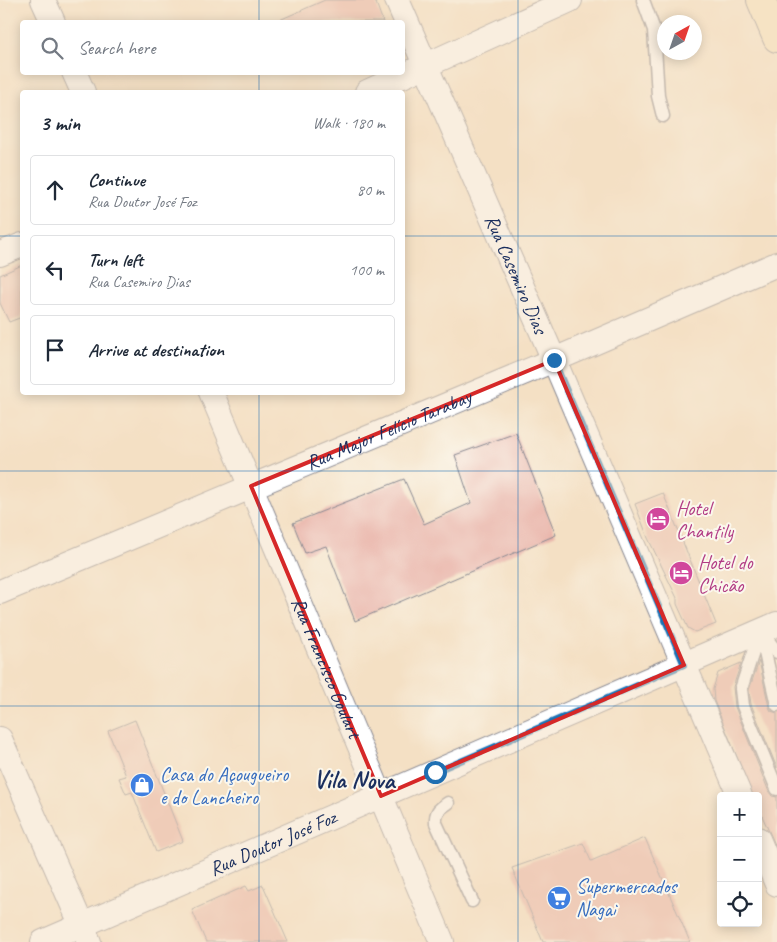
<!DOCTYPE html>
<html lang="en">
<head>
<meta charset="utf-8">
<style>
	body { margin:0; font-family:Caveat,sans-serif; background:#f2f2f3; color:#1f2937 }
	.controls { position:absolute; right:15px; bottom:15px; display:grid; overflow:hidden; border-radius:5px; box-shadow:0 2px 12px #0003 }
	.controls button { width:45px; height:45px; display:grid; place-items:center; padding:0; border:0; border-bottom:1px solid #e0e1e3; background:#fff; color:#1f2937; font:25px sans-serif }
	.compass { position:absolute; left:657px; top:15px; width:45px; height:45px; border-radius:50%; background:#fff; box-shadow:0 2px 12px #0003; rotate:40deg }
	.stop { position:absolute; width:15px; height:15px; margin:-11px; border:4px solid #1f6fb2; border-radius:50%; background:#fff }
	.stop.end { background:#1f6fb2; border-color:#fff; box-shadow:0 1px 5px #0008 }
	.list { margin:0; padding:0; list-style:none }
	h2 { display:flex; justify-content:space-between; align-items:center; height:65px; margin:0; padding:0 20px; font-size:21px }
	h2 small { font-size:16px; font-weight:400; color:#747a83 }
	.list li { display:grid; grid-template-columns:32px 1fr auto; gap:15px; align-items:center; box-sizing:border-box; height:70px; margin:0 10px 10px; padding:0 10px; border:1px solid #e0e1e3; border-radius:5px }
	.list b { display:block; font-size:19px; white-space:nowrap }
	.list p { margin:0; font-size:16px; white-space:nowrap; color:#747a83 }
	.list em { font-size:16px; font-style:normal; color:#747a83 }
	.icon { flex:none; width:28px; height:28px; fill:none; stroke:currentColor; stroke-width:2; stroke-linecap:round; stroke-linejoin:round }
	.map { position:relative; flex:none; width:777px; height:942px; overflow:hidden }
	.search { position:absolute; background:#fff; box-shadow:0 2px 12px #0003; left:20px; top:20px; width:385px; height:55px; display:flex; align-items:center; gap:12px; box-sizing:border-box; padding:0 18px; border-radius:5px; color:#747a83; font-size:19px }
	.panel { position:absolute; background:#fff; box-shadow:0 2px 12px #0003; left:20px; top:90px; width:385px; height:305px; border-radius:5px }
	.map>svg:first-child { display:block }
</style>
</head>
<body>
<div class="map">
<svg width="777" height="942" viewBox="0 0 777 942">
	<rect width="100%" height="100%" fill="#fbf7ec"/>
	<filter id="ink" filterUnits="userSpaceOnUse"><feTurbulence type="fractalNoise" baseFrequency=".02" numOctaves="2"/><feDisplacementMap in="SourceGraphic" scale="10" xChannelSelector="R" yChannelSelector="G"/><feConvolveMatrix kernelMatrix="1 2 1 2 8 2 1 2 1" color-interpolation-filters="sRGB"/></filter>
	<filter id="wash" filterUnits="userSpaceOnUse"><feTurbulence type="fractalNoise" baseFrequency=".0096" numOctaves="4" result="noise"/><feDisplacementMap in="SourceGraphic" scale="20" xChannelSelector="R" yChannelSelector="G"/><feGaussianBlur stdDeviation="1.12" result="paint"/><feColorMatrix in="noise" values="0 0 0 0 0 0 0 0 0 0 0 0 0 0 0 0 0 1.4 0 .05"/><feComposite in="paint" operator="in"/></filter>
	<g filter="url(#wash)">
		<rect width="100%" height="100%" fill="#f4e0c4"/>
		<g id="blocks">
			<g fill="#e9b3a9">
				<polygon points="325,0 375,0 383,22 275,22"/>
				<polygon points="22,265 22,317 9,322 0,303 0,275"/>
				<polygon points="516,433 556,535 355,621 326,546 305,553 293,523 404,479 424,524 471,503 455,455"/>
				<polygon points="663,493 716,624 695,632 688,628 677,604 677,598 648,538 635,504"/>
				<polygon points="759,661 769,707 771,711 777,713 777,768 751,704 749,690"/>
				<polygon points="741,663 733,687 735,707 769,792 772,796 777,797 777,849 758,807 758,796 753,796 714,701 713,689 718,673"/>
				<polygon points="135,720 183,841 156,852 132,792 126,794 119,778 126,776 108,731"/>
				<polygon points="645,838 690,942 543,942 512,868 583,843 591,861"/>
				<polygon points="263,885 288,942 206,942 192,910 246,886 249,891"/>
			</g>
		</g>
	</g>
	<g filter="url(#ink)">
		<use href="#blocks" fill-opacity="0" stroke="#888891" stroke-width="1"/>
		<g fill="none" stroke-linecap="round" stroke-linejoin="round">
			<g stroke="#888891" stroke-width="15">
				<g id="service">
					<polyline points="643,0 654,30 658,96 663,116"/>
					<polyline points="760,631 741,689 743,706 777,789"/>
					<polyline points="760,631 777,705"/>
					<polyline points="762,633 777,652"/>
					<path d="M448,803C439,809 435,812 436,823L472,901"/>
				</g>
			</g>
			<g stroke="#888891" stroke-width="26">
				<g id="minor">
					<polyline points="43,0 53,22"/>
					<path id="s1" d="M397,0L554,360L740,796"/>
					<polyline points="74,72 83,92"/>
					<polyline points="367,92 570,0"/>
					<polyline points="0,254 22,245"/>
					<path id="s2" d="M211,392L442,942"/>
					<path id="s3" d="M0,592L554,360L777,264"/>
					<polyline points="0,739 89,942"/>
					<polyline points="758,839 777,884"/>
					<path id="s4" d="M43,942L777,624"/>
				</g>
			</g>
			<g stroke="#888891" stroke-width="30">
				<polyline id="secondary" points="761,0 777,38"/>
			</g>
			<use href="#service" stroke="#fff" stroke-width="12"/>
			<use href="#minor" stroke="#fff" stroke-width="24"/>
			<use href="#secondary" stroke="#f9e7c3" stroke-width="28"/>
		</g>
	</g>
	<g fill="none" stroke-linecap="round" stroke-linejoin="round" filter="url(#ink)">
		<polyline stroke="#1f6fb2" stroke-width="6" points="435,772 684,665 554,360"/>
	</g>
	<path d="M0 0H777V942H0ZM554,360L684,665L381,796L251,486Z" fill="#f4e0c4" fill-opacity=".55" fill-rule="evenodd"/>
	<path fill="none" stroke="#d62828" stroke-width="4" stroke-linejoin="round" d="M554,360L684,665L381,796L251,486Z"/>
	<path fill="none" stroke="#1f6fb2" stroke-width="1" stroke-opacity="0.55" d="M259,0V22M518,0V942M259,72V92M0,236H22M402,236H777M259,392V942M0,471H777M0,706H777"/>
	<defs>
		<g id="hotel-disc" transform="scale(1.25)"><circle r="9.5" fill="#d1479c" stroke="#fbf7ec"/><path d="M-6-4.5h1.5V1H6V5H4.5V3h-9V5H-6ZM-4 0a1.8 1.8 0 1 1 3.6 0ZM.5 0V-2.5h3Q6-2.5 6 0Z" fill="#fff"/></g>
		<g id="shop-disc" transform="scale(1.25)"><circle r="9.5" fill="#3f7fe0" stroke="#fbf7ec"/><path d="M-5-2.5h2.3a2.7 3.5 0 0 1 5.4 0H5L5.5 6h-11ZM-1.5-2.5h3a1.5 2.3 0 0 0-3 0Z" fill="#fff"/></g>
		<g id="supermarket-disc" transform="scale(1.25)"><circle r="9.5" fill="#3f7fe0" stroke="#fbf7ec"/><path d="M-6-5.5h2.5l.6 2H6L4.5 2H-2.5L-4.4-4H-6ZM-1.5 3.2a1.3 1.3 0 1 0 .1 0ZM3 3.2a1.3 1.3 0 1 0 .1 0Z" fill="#fff"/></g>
	</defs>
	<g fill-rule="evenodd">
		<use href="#hotel-disc" x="658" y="519"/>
		<use href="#hotel-disc" x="681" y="573"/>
		<use href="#shop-disc" x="142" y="785"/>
		<use href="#supermarket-disc" x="559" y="898"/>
	</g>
	<g text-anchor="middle" stroke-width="4" stroke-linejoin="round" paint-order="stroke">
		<g font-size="20" fill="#1b2f5e" stroke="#fbf7ec">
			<text dy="7" stroke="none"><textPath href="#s1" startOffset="299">Rua Casemiro Dias</textPath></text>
			<text dy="7" stroke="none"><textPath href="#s3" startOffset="421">Rua Major Felício Tarabay</textPath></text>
			<text dy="7" stroke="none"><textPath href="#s2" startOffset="299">Rua Francisco Goulart</textPath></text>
			<text dy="7" stroke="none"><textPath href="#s4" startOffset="250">Rua Doutor José Foz</textPath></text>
		</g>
		<g font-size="20" fill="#b23c85" stroke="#fbf7ec" text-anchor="start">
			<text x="676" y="515">Hotel<tspan x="676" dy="23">Chantily</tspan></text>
			<text x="698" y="569">Hotel do<tspan x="698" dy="23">Chicão</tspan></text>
		</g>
		<g font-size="20" fill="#366cbe" stroke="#fbf7ec" text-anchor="start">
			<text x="160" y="781">Casa do Açougueiro<tspan x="160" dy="23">e do Lancheiro</tspan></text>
			<text x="576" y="893">Supermercados<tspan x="576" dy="23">Nagai</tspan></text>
		</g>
		<g font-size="25" font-weight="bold" fill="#1b2f5e" stroke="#fbf7ec">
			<text x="354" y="788">Vila Nova</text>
		</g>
	</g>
</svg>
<div class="controls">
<button>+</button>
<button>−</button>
<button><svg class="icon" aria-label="locate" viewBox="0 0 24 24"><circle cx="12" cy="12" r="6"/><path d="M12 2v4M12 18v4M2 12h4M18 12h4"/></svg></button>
</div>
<svg class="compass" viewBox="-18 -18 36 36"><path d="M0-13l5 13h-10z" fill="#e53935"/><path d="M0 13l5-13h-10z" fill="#747a83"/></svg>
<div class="stop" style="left:435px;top:772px"></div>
<div class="stop end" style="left:554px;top:360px"></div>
<div class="search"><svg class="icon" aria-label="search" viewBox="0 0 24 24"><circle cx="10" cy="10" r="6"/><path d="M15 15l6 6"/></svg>Search here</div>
<section class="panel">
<h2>3 min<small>Walk · 180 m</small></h2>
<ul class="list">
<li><svg class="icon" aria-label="ahead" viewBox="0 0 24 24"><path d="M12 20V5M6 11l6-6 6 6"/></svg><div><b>Continue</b><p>Rua Doutor José Foz</p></div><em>80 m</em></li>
<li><svg class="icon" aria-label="left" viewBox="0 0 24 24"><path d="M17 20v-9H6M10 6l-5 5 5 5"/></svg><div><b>Turn left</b><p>Rua Casemiro Dias</p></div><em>100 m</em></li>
<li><svg class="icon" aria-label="arrive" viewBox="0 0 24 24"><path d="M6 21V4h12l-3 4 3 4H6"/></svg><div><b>Arrive at destination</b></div></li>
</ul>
</section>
</div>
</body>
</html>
